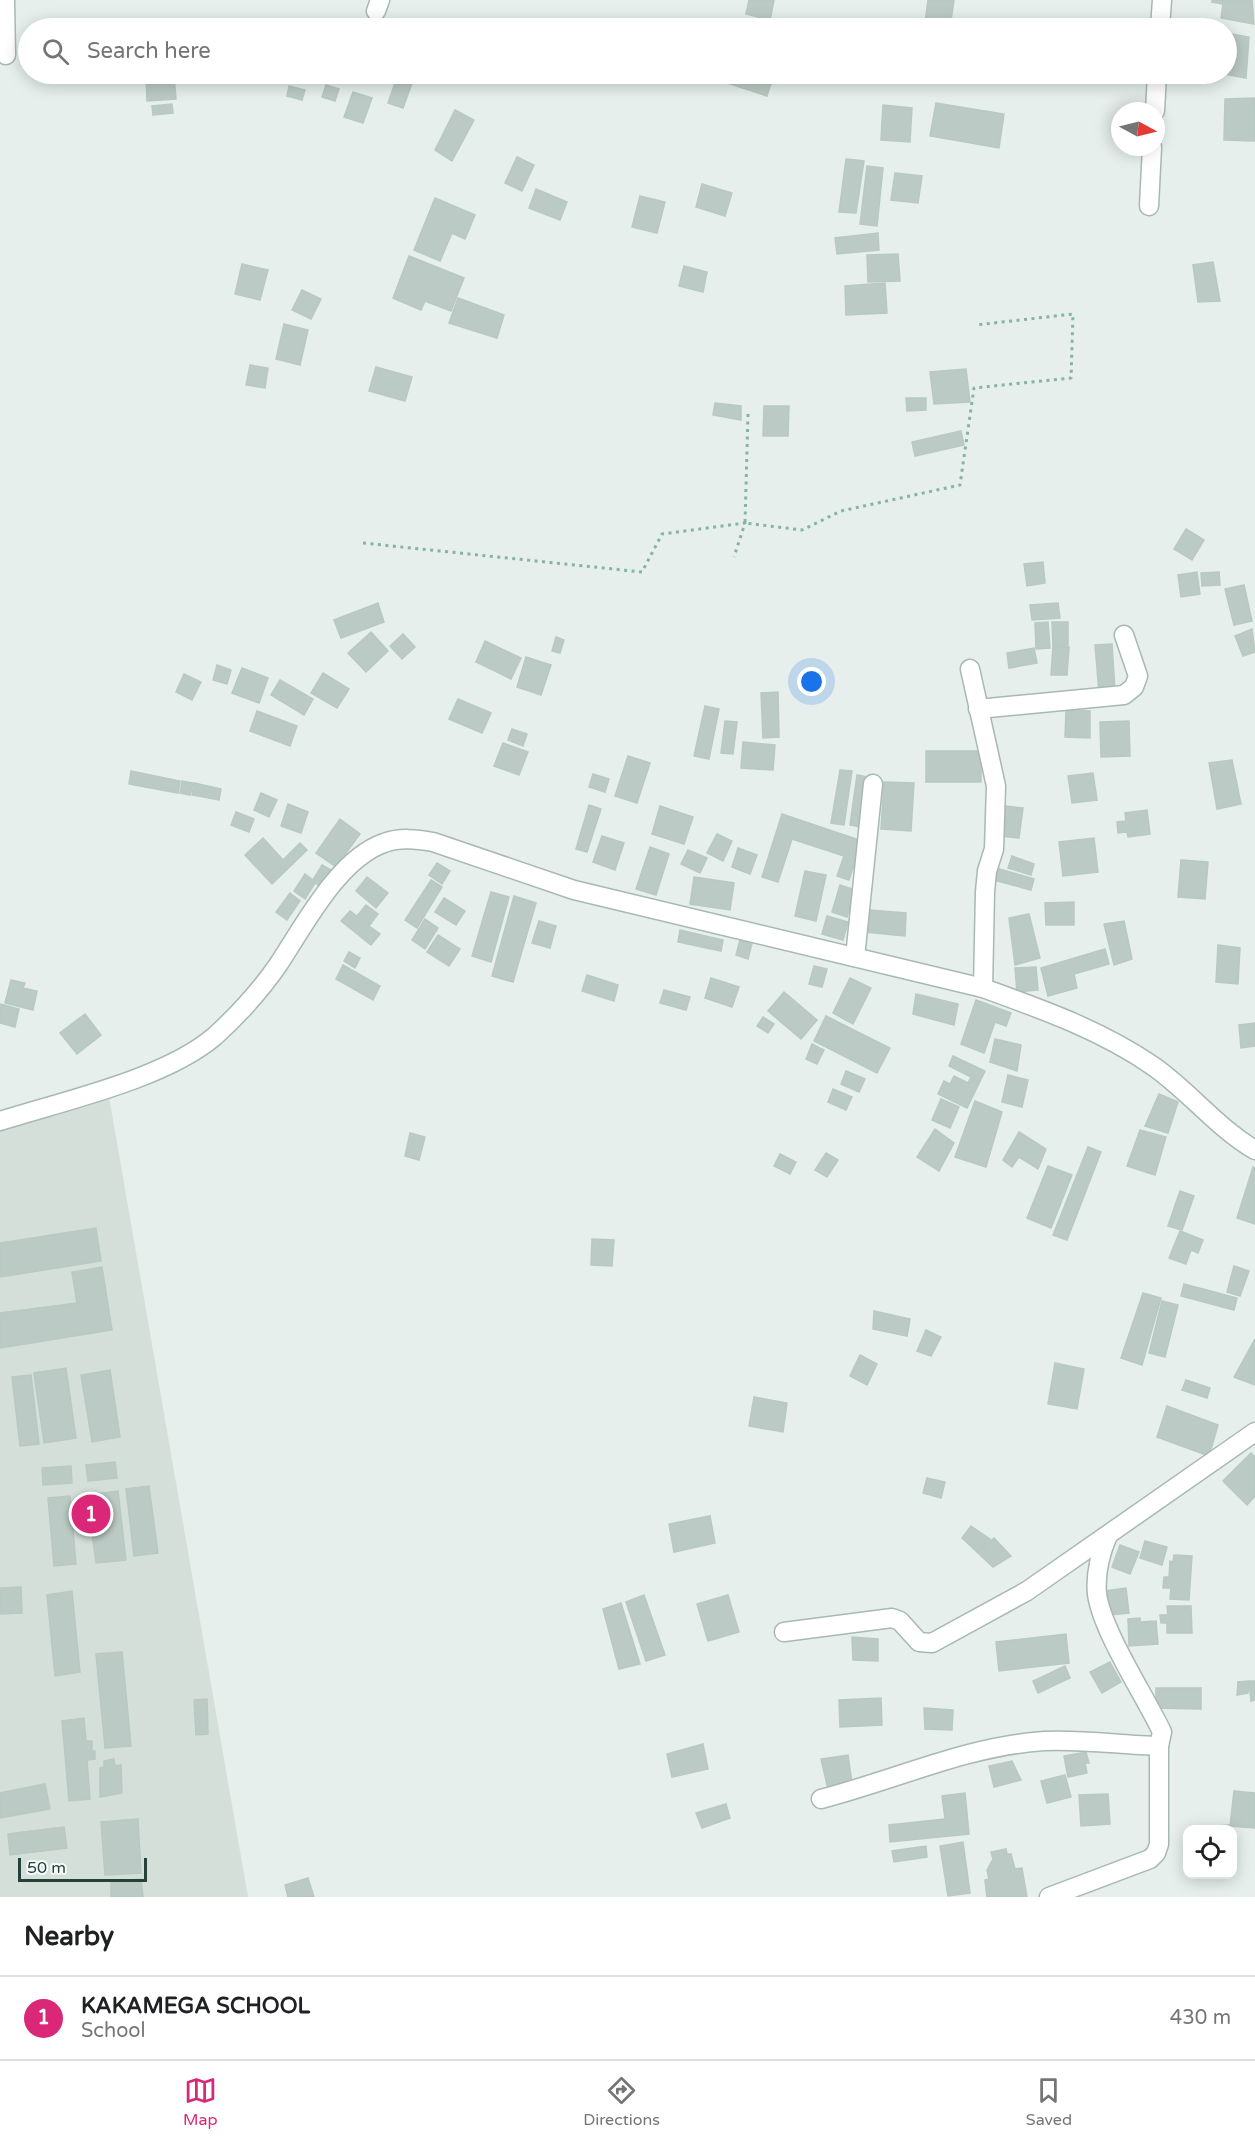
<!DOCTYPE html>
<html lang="en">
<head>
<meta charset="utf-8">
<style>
	body { margin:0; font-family:"Varela Round",sans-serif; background:#f6f6f6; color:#202124 }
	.controls { position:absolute; right:18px; bottom:18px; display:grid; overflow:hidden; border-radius:12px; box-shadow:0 3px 15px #0003 }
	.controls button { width:54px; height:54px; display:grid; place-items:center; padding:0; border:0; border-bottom:2px solid #e0e0e0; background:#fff; color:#202124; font:30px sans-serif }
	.compass { position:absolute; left:1111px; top:102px; width:54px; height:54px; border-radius:50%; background:#fff; box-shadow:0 3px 15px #0003; rotate:97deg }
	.scale { position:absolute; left:18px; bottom:15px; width:129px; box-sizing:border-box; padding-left:6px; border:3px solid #24423a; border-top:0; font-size:16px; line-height:21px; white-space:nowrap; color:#24423a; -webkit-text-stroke:4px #f7fbf9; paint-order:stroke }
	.you { position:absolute; left:812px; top:682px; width:21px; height:21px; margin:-15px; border:4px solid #fff; border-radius:50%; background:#1a73e8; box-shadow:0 0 0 9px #1a73e833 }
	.badge { display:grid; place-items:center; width:39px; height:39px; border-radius:50%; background:#db2777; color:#fff; font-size:20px; font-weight:700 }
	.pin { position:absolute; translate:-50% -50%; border:3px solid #fff; box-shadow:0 2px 6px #0006 }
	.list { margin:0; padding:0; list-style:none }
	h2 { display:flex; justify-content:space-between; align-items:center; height:78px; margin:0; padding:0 24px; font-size:26px }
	h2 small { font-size:20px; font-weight:400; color:#757577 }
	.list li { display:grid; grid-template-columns:39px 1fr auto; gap:18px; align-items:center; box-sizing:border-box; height:84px; padding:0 24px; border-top:2px solid #e0e0e0 }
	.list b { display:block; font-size:22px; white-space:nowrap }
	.list p { margin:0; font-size:20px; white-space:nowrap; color:#757577 }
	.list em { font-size:20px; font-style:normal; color:#757577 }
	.icon { flex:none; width:33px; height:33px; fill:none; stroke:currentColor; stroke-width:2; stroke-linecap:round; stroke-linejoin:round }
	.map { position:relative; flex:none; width:1255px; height:1897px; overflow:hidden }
	.search { position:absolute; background:#fff; box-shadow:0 3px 15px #0003; left:18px; right:18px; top:18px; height:66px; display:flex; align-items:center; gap:15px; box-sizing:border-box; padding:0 21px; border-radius:33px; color:#757577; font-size:22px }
	.sheet { height:162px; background:#fff }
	nav { display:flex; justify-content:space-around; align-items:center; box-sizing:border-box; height:84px; border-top:2px solid #e0e0e0; background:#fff; font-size:16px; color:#757577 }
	nav a { display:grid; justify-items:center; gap:3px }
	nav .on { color:#db2777 }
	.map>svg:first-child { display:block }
</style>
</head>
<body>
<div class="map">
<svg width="1255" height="1897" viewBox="0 0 1255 1897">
	<rect width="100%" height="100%" fill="#e6efeb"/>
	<polygon fill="#d4dfda" points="109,1097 248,1897 0,1897 0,1131"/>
	<g fill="#bbcac4" stroke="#b8c9c2" stroke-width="1.5">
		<polygon points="749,0 774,0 770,20 746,14"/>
		<polygon points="928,0 954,0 950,27 925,23"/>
		<polygon points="1212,0 1252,0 1254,24 1221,18 1223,4 1212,2"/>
		<polygon points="895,20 907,25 907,28 893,28"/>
		<polygon points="1226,33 1249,37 1246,78 1224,74 1226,74"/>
		<polygon points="146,74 174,76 176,99 147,101"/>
		<polygon points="398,74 415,75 403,108 388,103"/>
		<polygon points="723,74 762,74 773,77 767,96 721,81"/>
		<polygon points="326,85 339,89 335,101 322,97"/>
		<polygon points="289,86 305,90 302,100 287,96"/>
		<polygon points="353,92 372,98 363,123 344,117"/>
		<polygon points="1255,98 1255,141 1224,140 1225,99"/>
		<polygon points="936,103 1004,114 999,148 930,136"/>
		<polygon points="172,104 173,113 153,115 152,106"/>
		<polygon points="883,105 912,108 910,142 881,140"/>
		<polygon points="455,110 474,120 452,161 435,150"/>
		<polygon points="517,157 534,165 522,191 505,183"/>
		<polygon points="846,159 864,161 856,213 839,212"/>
		<polygon points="867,166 883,168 877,226 860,224"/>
		<polygon points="895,173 922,176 918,203 891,200"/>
		<polygon points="702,184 732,193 725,216 696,207"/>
		<polygon points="536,189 567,202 560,220 529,208"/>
		<polygon points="640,196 665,202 657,233 632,227"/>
		<polygon points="435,198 475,215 465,239 452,233 440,261 414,250"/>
		<polygon points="878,233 879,250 837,254 835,238"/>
		<polygon points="898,254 900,281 868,282 867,255"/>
		<polygon points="409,256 464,278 451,311 425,301 421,310 393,298"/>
		<polygon points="1213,262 1220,301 1198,302 1193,265"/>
		<polygon points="242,264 268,270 260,300 235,294"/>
		<polygon points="684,266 707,272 703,292 679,286"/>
		<polygon points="885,283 887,313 846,315 845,286"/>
		<polygon points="302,290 321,299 311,319 292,310"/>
		<polygon points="458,298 504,315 497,338 449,323"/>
		<polygon points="284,324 308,330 300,365 276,359"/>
		<polygon points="250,365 268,368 265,388 246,385"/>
		<polygon points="376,367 412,377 405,401 369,391"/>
		<polygon points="966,369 970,402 934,404 930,372"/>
		<polygon points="906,398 926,398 926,410 907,411"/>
		<polygon points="715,403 741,406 741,420 713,415"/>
		<polygon points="764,406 789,406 788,436 763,436"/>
		<polygon points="961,431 964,445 915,456 912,442"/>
		<polygon points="1186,529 1204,540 1192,560 1174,549"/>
		<polygon points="1043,562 1045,583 1027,586 1024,564"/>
		<polygon points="1197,572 1200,594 1181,597 1178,575"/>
		<polygon points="1219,572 1220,585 1202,586 1201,573"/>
		<polygon points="1244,585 1252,621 1234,625 1225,589"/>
		<polygon points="378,603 384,622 341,638 334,620"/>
		<polygon points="1058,603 1060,618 1032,620 1030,605"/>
		<polygon points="1048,622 1050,648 1036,649 1035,623"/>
		<polygon points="1052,622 1068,622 1068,645 1053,646"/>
		<polygon points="1252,629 1255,652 1243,656 1235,636"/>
		<polygon points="371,632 388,651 366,672 348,653"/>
		<polygon points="403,634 415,647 402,659 390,646"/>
		<polygon points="556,637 564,640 560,653 552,651"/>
		<polygon points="485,641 521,658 511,679 476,662"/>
		<polygon points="1112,644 1115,691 1099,693 1095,645"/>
		<polygon points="1053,646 1069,647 1067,675 1051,675"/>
		<polygon points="1034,648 1037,663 1009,668 1007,653"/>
		<polygon points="526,657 551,665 541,695 517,687"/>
		<polygon points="217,665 231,670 227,684 213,680"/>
		<polygon points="242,668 268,678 259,703 232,693"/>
		<polygon points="323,673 349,689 337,708 311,693"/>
		<polygon points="184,674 201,682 192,700 176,692"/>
		<polygon points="280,680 313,699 304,715 271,695"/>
		<polygon points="778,692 779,737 763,738 761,693"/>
		<polygon points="458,699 491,713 482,733 449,719"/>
		<polygon points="705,706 719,709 709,759 694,756"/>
		<polygon points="1066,710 1090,711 1090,738 1065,737"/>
		<polygon points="257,711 297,726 290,746 250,731"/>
		<polygon points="725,721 737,722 733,754 721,753"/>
		<polygon points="1129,721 1130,756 1101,757 1100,722"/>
		<polygon points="512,729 527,734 523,746 508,740"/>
		<polygon points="743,742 775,745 773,770 741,768"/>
		<polygon points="503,743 528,752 519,775 494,766"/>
		<rect x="926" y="751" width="55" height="31"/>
		<polygon points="628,756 650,763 637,803 615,796"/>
		<polygon points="1232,760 1241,804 1217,809 1209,763"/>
		<polygon points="840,770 852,771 844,825 831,823"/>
		<polygon points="131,771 180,781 178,793 129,784"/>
		<polygon points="1093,773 1097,800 1072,803 1068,776"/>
		<polygon points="593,774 609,779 605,792 589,787"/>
		<polygon points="857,775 868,777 861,827 850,825"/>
		<polygon points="182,781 193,783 190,795 180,793"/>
		<polygon points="884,782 914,783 911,831 881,829"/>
		<polygon points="194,783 221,789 219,800 192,795"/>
		<polygon points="261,793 277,800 269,817 254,810"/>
		<polygon points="288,804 308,812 301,833 281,826"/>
		<polygon points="589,805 601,809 587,852 576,849"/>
		<polygon points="660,806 693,817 684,844 652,834"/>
		<polygon points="1005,806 1023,808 1019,838 1001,836"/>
		<polygon points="1147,810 1150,834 1128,837 1127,832 1118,833 1117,822 1126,821 1125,813"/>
		<polygon points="236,812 254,819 249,832 231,825"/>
		<polygon points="782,814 862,841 849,880 837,876 844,856 792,839 778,882 762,877"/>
		<polygon points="340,819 360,834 336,867 316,853"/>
		<polygon points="717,834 732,841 723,861 707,853"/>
		<polygon points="602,836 624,843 615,870 593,862"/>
		<polygon points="263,838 283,860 300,843 307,850 272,884 245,855"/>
		<polygon points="1094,838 1098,872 1063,876 1059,842"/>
		<polygon points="650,847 669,854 656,895 636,889"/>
		<polygon points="738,848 757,855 750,874 732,867"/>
		<polygon points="688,850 707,858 700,873 681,864"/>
		<polygon points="1012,856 1034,864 1031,875 1008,868"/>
		<polygon points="1181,860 1208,862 1205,899 1178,897"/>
		<polygon points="437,863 450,871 442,884 429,875"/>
		<polygon points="322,865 331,870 321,887 315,883 305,899 294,891 305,874 313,880"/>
		<polygon points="996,868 1034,879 1031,890 993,880"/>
		<polygon points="805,871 826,875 816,921 795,916"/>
		<polygon points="367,877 388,893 376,908 356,891"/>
		<polygon points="694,877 734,883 730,910 690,904"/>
		<polygon points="431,880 442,887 417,928 405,920"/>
		<polygon points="840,885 855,890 847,917 832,912"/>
		<polygon points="491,892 509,897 491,962 472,956"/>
		<polygon points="290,893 300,901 287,920 276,912"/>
		<polygon points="514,896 536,903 513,982 492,976"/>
		<polygon points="444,898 465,911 456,925 435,912"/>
		<polygon points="1074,902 1074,925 1046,925 1045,903"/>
		<polygon points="366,905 378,914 369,926 380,934 371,945 341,921 350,911 357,916"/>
		<polygon points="869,910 906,913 905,936 865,932"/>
		<polygon points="1029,914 1040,958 1015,965 1009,918"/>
		<polygon points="827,916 848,922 843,940 822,934"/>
		<polygon points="425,919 438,928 425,949 412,940"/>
		<polygon points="539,921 556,926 550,948 532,943"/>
		<polygon points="1124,921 1132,959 1114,965 1104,924"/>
		<polygon points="680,930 723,940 721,951 678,942"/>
		<polygon points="438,935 460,949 449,966 427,952"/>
		<polygon points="740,940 752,943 748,959 736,955"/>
		<polygon points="1218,945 1240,948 1238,984 1216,982"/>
		<polygon points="1105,949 1109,964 1074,974 1077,988 1048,996 1041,968"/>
		<polygon points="349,952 360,958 355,968 344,961"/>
		<polygon points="343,965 380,986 373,1000 336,979"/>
		<polygon points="814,966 827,969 822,987 809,984"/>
		<polygon points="1036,967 1038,990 1017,992 1015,968"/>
		<polygon points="587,975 618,985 614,1001 582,991"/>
		<polygon points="711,978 739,987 732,1007 705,998"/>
		<polygon points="850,978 871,988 853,1024 833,1013"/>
		<polygon points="11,980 25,983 23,988 37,991 33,1010 5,1003"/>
		<polygon points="664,990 690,997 686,1010 660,1003"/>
		<polygon points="784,992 817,1020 801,1039 768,1011"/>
		<polygon points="916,994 958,1004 954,1025 913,1014"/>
		<polygon points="976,1000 1011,1013 1006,1026 995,1022 984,1053 961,1044"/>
		<polygon points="0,1004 19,1009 15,1027 0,1023"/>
		<polygon points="85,1014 101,1035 77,1054 60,1033"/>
		<polygon points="826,1016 890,1048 877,1073 814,1041"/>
		<polygon points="763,1017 774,1024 768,1033 757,1026"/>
		<polygon points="1255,1023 1255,1046 1241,1048 1239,1025"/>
		<polygon points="995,1039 1021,1045 1017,1071 990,1062"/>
		<polygon points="812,1044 824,1050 817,1064 806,1059"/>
		<polygon points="953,1056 985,1071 967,1108 938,1094 944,1081 950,1084 954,1076 968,1083 971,1077 949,1066"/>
		<polygon points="846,1071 865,1079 859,1092 841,1084"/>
		<polygon points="1008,1075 1028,1080 1022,1107 1002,1102"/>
		<polygon points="833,1089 852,1097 846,1110 828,1102"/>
		<polygon points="1159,1094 1178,1102 1168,1133 1145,1126"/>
		<polygon points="941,1099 959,1107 950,1128 932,1120"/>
		<polygon points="975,1101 1002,1112 986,1167 955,1157"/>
		<polygon points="935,1129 954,1143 939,1171 917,1157"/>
		<polygon points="1140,1130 1166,1137 1155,1175 1127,1166"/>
		<polygon points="1019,1132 1046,1149 1038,1169 1019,1157 1012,1167 1003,1160"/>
		<polygon points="410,1133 425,1137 419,1160 405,1156"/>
		<polygon points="1088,1147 1101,1152 1067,1240 1053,1235"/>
		<polygon points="826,1153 838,1160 827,1177 815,1170"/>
		<polygon points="780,1154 796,1162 790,1174 774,1166"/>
		<polygon points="1048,1166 1072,1175 1051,1228 1027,1218"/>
		<polygon points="1253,1167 1255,1168 1255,1224 1237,1218"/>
		<polygon points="1180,1191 1194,1196 1182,1230 1168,1226"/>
		<polygon points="96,1228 101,1261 0,1277 0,1243"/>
		<polygon points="1180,1231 1203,1240 1198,1253 1191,1250 1186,1264 1169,1258"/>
		<polygon points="592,1239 614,1240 612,1266 591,1265"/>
		<polygon points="1234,1266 1249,1271 1240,1296 1227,1292"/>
		<polygon points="102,1267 112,1330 0,1348 0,1313 77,1303 72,1272"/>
		<polygon points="1184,1284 1237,1298 1234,1310 1181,1296"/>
		<polygon points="1143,1293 1161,1298 1142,1365 1121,1358"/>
		<polygon points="1162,1301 1178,1305 1165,1357 1149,1353"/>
		<polygon points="874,1311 910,1319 907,1336 873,1329"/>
		<polygon points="926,1330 941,1337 931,1356 917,1351"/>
		<polygon points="1255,1339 1255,1385 1234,1377"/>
		<polygon points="860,1355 877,1364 867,1385 850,1376"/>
		<polygon points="1055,1363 1084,1369 1077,1409 1048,1404"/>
		<polygon points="66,1368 76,1438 44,1443 34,1373"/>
		<polygon points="110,1370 120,1437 92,1442 81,1375"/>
		<polygon points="31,1375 39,1444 20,1446 12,1377"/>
		<polygon points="1186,1380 1210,1388 1207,1398 1182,1390"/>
		<polygon points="754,1397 787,1403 783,1432 749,1426"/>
		<polygon points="1167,1406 1218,1425 1209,1456 1157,1437"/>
		<polygon points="1251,1453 1255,1457 1255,1496 1247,1505 1223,1481"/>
		<polygon points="115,1462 117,1478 88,1481 86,1465"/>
		<polygon points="71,1466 72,1483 43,1485 42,1468"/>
		<polygon points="927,1478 945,1482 941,1498 923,1493"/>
		<polygon points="149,1486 158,1553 134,1556 126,1489"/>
		<polygon points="118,1491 126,1560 96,1563 87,1495"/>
		<polygon points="70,1496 76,1564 54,1566 48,1498"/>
		<polygon points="710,1516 715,1543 674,1552 669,1524"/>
		<polygon points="971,1526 990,1539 977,1552 962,1538"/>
		<polygon points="994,1538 1011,1556 993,1567 977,1552"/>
		<polygon points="1145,1541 1167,1547 1162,1565 1140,1558"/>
		<polygon points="1120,1545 1139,1552 1130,1574 1112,1567"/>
		<polygon points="1174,1555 1192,1556 1189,1600 1170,1599 1171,1588 1163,1588 1164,1577 1169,1577 1170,1561 1173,1562"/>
		<polygon points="21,1587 22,1613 0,1614 0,1588"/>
		<polygon points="1126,1588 1129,1613 1109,1615 1105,1591"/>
		<polygon points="72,1591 80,1672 55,1676 47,1595"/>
		<polygon points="644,1595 665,1655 646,1661 626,1602"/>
		<polygon points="728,1595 739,1632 708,1641 697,1604"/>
		<polygon points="621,1603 640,1664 619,1669 603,1609"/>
		<polygon points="1167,1606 1191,1606 1192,1633 1167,1633 1167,1623 1161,1623 1160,1615 1168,1615"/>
		<polygon points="1140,1618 1140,1622 1156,1621 1158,1644 1129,1646 1128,1619"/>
		<polygon points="1066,1634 1069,1663 999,1671 996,1642"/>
		<polygon points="852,1637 878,1639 878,1661 853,1660"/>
		<polygon points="122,1652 131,1746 105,1748 96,1654"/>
		<polygon points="1110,1662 1121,1682 1102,1693 1090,1672"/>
		<polygon points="1065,1666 1070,1678 1038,1693 1033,1681"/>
		<polygon points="1249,1681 1248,1693 1237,1695 1238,1682"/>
		<polygon points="1249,1681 1255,1681 1255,1700 1251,1701"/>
		<polygon points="1156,1688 1201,1688 1201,1709 1156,1708"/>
		<polygon points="881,1698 882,1725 840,1727 839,1700"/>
		<polygon points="207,1699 208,1734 196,1735 194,1700"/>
		<polygon points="924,1708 953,1710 952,1730 925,1729"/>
		<polygon points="84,1718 86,1741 92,1741 92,1751 95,1751 95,1759 87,1760 90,1799 69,1801 62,1721"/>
		<polygon points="703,1744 708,1769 672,1777 667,1754"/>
		<polygon points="1086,1752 1089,1763 1085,1763 1087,1773 1068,1777 1064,1756"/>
		<polygon points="848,1755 852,1783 828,1789 821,1759"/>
		<polygon points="114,1759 115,1766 121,1765 122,1793 100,1797 100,1768 104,1767 104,1761"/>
		<polygon points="1012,1761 1021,1780 994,1787 989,1766"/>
		<polygon points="1065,1775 1071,1797 1047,1803 1041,1781"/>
		<polygon points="45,1784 50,1809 0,1818 0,1793"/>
		<polygon points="1234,1791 1255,1793 1255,1828 1230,1826"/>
		<polygon points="965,1793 969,1834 890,1842 889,1825 945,1819 942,1796"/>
		<polygon points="1108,1794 1110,1824 1081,1826 1079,1795"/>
		<polygon points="726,1804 730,1818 702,1828 696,1813"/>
		<polygon points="138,1819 141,1873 105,1875 101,1822"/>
		<polygon points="1229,1825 1230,1830 1202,1830 1202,1827"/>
		<polygon points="64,1827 67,1848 10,1855 8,1834"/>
		<polygon points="963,1842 970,1893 948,1896 940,1846"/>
		<polygon points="926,1846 927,1857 894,1862 892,1851"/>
		<polygon points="1006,1849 1007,1854 1011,1854 1015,1869 1022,1868 1027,1897 987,1897 985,1880 989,1879 987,1870 993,1859 991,1852"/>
		<polygon points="308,1878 314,1897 288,1897 285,1885"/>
		<polygon points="141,1879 143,1897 111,1897 111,1882"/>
	</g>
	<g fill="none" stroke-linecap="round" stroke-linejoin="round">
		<g stroke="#a8b8b2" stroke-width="21">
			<g id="minor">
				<polyline points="5,0 6,55"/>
				<polyline points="376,11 380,0"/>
				<polyline points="1160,28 1162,0"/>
				<polyline points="1155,111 1157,74"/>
				<polyline points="1149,206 1152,147"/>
				<polyline points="970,669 996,786 994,849 987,871 985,892 983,988"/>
				<polyline points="978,709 1124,695 1134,687 1138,676 1124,635"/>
				<polyline points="855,957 873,784"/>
				<path d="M0,1121C63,1101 165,1079 215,1036C238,1015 260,991 278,965C304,926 338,859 384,843C400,837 417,839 433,842L574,890L983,988C1041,1009 1101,1030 1153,1066C1189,1091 1216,1127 1255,1150"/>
				<polyline points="784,1632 892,1618 900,1621 919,1642 932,1643 1027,1591 1255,1432"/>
				<path d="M821,1799C895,1780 967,1746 1044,1741C1082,1739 1121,1745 1159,1746"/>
				<path d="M1049,1897L1150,1859L1156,1853L1159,1844V1746L1162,1732C1145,1696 1102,1631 1097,1594C1095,1573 1100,1554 1108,1535"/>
			</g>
		</g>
		<g stroke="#86b3a5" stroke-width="3" stroke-dasharray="3 4.5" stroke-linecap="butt">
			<polyline points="748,414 745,523 802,530 841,511 960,485 974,388 1071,378 1073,314 976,325"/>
			<polyline points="363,543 642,572 662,534 745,523 734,557"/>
		</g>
		<use href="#minor" stroke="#fff" stroke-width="18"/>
	</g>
</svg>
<div class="controls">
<button><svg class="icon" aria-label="locate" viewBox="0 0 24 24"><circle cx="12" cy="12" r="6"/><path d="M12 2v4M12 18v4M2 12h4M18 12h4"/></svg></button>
</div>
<svg class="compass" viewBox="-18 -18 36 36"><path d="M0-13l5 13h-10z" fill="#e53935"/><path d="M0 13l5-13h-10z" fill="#757577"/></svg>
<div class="scale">50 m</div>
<div class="you"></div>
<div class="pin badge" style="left:91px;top:1514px">1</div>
<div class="search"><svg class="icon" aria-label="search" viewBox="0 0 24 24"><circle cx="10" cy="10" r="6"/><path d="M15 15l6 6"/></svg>Search here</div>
</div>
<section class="sheet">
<h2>Nearby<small></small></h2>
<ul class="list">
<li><span class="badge">1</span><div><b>KAKAMEGA SCHOOL</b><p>School</p></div><em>430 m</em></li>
</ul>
</section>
<nav>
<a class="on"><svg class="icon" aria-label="map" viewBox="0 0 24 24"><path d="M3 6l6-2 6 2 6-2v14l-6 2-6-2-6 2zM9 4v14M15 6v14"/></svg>Map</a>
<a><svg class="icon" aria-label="directions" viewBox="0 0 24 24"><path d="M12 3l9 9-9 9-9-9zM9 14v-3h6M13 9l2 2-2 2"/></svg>Directions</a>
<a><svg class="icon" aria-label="saved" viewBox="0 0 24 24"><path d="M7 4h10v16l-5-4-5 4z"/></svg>Saved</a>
</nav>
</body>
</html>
